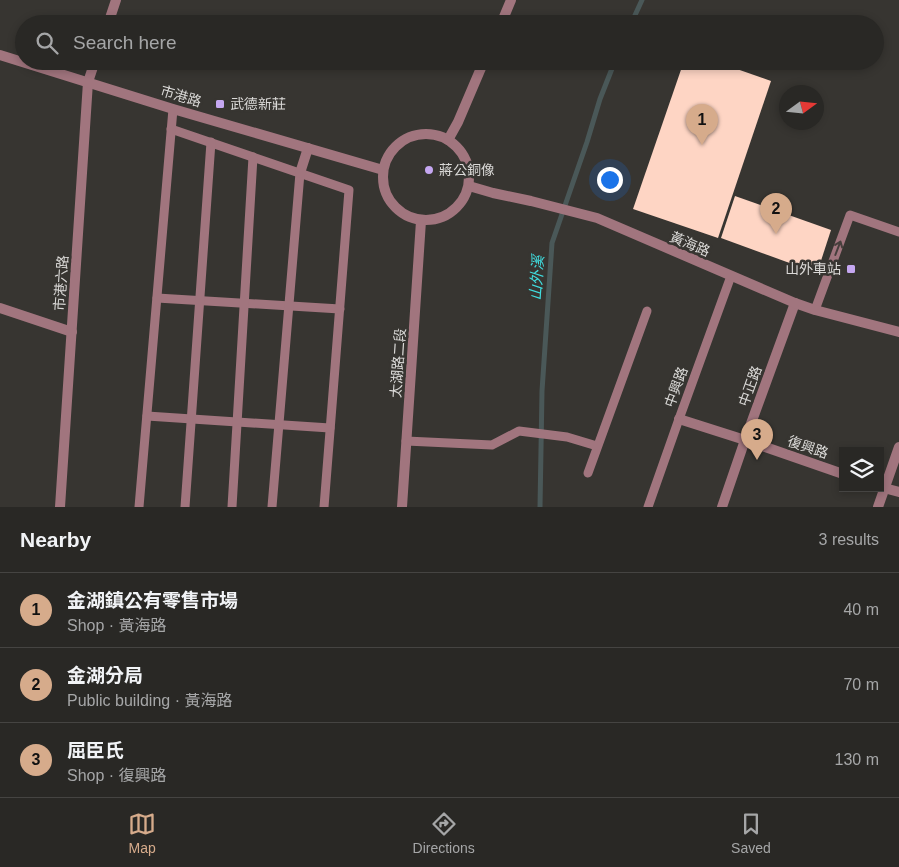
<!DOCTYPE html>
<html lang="en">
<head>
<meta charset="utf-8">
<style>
	body { margin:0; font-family:Arial,"Noto Sans TC",sans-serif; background:#31302d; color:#f1f3f6 }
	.controls { position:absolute; right:15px; bottom:15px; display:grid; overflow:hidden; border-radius:0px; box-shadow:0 2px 8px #0003 }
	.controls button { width:45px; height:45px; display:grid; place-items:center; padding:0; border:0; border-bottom:1px solid #454442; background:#292825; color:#f1f3f6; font:25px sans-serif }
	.compass { position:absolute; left:779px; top:85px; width:45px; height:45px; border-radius:50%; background:#292825; box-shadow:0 2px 8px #0003; rotate:75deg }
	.you { position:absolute; left:609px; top:179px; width:18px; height:18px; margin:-12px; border:4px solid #fff; border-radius:50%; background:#1a73e8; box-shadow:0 0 0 8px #1a73e833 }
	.badge { display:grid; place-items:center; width:32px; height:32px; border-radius:50%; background:#d6ab8b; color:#111; font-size:16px; font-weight:700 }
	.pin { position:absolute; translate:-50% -41px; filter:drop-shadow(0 1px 2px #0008) }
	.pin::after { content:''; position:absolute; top:26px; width:18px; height:15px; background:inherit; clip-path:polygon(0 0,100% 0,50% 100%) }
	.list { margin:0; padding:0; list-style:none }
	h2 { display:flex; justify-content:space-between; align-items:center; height:65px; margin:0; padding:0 20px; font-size:21px }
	h2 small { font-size:16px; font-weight:400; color:#a5a6a7 }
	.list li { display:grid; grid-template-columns:32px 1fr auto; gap:15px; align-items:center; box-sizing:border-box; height:75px; padding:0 20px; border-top:1px solid #454442 }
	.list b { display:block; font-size:19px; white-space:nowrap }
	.list p { margin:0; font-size:16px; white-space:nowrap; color:#a5a6a7 }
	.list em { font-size:16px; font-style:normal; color:#a5a6a7 }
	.icon { flex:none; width:28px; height:28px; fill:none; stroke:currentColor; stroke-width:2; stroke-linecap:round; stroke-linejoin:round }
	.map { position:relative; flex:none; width:899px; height:507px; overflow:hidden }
	.search { position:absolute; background:#292825; box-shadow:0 2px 8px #0003; left:15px; right:15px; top:15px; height:55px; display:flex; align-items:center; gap:12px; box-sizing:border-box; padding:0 18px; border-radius:28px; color:#a5a6a7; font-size:19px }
	.sheet { height:290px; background:#292825 }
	nav { display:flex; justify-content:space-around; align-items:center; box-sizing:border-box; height:70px; border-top:1px solid #454442; background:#292825; font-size:14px; color:#a5a6a7 }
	nav a { display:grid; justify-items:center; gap:2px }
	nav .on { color:#d6ab8b }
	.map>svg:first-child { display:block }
</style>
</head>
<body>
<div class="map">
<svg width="899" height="507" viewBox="0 0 899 507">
	<rect width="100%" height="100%" fill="#373531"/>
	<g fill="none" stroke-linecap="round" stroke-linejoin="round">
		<g stroke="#4a5858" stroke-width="5">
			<polyline points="631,24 642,0"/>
			<polyline points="540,507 542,391 552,243 587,142 600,99 615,61"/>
		</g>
	</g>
	<g fill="#fed5c4">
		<polygon points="684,61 714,61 771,81 718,238 633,209"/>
		<polygon points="735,196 831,230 817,273 721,238"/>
	</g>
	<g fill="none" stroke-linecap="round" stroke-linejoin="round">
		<g stroke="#a1757e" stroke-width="9">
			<polyline points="171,129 349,190 324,507"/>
			<polyline points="157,298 340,309"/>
			<polyline points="815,310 850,215 899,232"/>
			<polyline points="147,416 330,428"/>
			<polyline points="406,441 492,445 519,431 567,437 597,446"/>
			<polyline points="588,473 647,311"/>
			<polyline points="139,507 173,109"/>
			<polyline points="185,507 211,142"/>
			<polyline points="232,507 253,157"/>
			<polyline points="272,507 300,173"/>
			<polyline points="648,507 679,419 731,276"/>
		</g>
		<g stroke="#a1757e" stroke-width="10">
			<polyline points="108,24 116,0"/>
			<polyline points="300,173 308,148"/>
			<polyline points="0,308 72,332"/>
			<polyline points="679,419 745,440 843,474"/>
			<polyline points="880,487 899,492"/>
			<polyline points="60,507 88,82 95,61"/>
			<polyline points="722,507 745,440 795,303"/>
			<polyline points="878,507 899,447"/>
		</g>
		<g stroke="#a1757e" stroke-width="10">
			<polyline points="501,24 511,0"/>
			<polyline points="0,55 173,109 383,170"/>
			<circle cx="426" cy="177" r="43"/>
			<polyline points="448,140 458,122 484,61"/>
			<polyline points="469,186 493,193 531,201 597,218 795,303 815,310 899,332"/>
			<polyline points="402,507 421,221"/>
		</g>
	</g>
	<defs><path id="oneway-shaft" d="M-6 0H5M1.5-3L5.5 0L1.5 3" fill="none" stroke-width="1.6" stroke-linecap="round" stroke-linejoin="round" transform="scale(1.25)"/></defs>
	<use stroke="#473f3d" href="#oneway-shaft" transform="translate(838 248) rotate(-69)"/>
	<g fill="#c5a7f1" stroke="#373531" stroke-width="2">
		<rect x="215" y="99" width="10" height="10" rx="2.5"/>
		<circle cx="429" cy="170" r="5"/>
		<rect x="846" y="264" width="10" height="10" rx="2.5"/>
	</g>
	<g text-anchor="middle" stroke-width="5" stroke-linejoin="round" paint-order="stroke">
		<g font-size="14" fill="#dad9d7" stroke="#373531">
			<text transform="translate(181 96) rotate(17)" y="5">市港路</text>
			<text transform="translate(690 244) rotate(23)" y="5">黃海路</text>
			<text transform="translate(61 283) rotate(-86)" y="5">市港六路</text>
			<text transform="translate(398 363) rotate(-86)" y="5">太湖路二段</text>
			<text transform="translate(750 386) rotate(-70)" y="5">中正路</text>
			<text transform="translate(676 387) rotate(-70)" y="5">中興路</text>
			<text transform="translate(808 447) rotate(19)" y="5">復興路</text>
		</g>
		<g font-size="14" fill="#dad9d7" stroke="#373531" text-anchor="start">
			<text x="230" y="109">武德新莊</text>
			<text x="439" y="175">蔣公銅像</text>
			<text x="841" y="274" text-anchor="end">山外車站</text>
		</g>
		<g font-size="15" font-style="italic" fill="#40dee0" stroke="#373531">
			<text transform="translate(537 278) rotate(-86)" y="5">山外溪</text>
		</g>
	</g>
</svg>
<div class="controls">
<button><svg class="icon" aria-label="layers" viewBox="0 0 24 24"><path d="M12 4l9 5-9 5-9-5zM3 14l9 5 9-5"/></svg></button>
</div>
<svg class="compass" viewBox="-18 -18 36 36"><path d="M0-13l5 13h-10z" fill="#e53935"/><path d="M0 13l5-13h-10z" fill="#a5a6a7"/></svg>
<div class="you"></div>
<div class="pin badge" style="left:702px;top:145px">1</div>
<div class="pin badge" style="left:776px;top:234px">2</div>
<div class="pin badge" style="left:757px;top:460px">3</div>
<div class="search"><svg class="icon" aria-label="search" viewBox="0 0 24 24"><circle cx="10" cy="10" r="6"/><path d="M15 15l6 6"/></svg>Search here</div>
</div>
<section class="sheet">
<h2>Nearby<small>3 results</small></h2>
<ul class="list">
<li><span class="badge">1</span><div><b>金湖鎮公有零售市場</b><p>Shop · 黃海路</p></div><em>40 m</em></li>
<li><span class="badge">2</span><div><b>金湖分局</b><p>Public building · 黃海路</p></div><em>70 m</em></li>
<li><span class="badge">3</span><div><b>屈臣氏</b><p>Shop · 復興路</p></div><em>130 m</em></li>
</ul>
</section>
<nav>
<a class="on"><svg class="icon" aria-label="map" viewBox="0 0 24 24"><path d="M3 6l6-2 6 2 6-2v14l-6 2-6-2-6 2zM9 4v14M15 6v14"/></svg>Map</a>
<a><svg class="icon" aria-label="directions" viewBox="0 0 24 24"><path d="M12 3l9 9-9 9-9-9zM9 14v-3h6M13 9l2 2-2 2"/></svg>Directions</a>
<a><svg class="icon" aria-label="saved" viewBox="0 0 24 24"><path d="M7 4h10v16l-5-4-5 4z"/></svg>Saved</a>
</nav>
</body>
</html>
